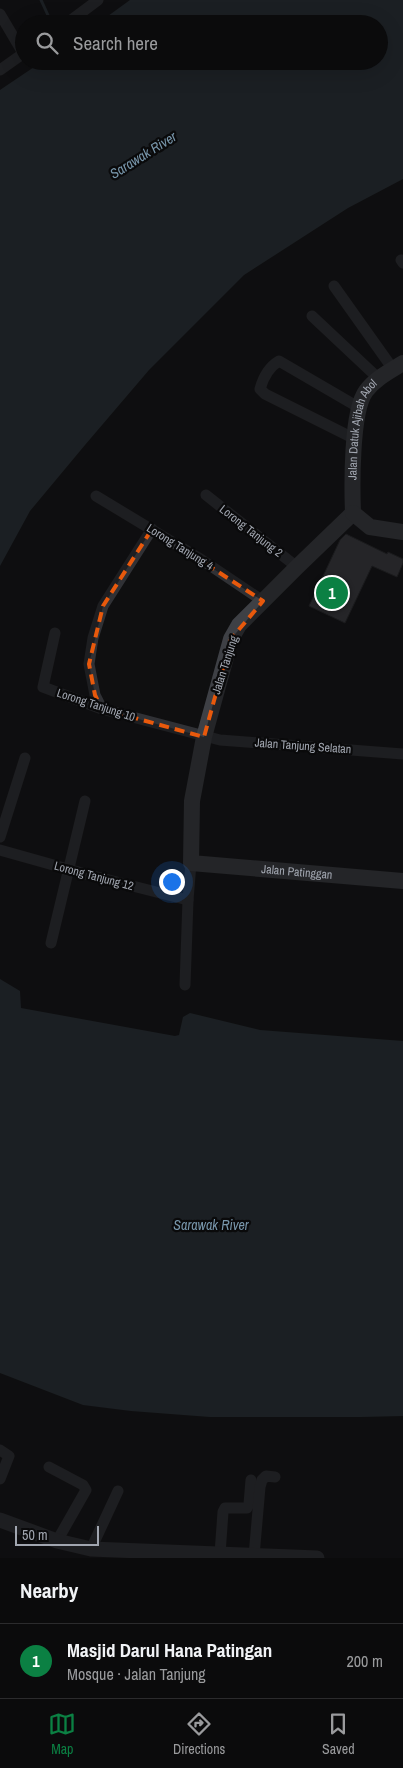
<!DOCTYPE html>
<html lang="en">
<head>
<meta charset="utf-8">
<style>
	body { margin:0; font-family:"Archivo Narrow",sans-serif; background:#19191a; color:#f1f3f6 }
	.scale { position:absolute; left:15px; bottom:12px; width:84px; box-sizing:border-box; padding-left:5px; border:2px solid #a1a6b0; border-top:0; font-size:14px; line-height:18px; white-space:nowrap; color:#a1a6b0; -webkit-text-stroke:4px #0a0a0b; paint-order:stroke }
	.you { position:absolute; left:171px; top:881px; width:18px; height:18px; margin:-12px; border:4px solid #fff; border-radius:50%; background:#1a73e8; box-shadow:0 0 0 8px #1a73e833 }
	.badge { display:grid; place-items:center; width:32px; height:32px; border-radius:50%; background:#0b8043; color:#fff; font-size:16px; font-weight:700 }
	.pin { position:absolute; translate:-50% -50%; border:2px solid #fff; box-shadow:0 1px 5px #0006 }
	.list { margin:0; padding:0; list-style:none }
	h2 { display:flex; justify-content:space-between; align-items:center; height:65px; margin:0; padding:0 20px; font-size:21px }
	h2 small { font-size:16px; font-weight:400; color:#9a9b9d }
	.list li { display:grid; grid-template-columns:32px 1fr auto; gap:15px; align-items:center; box-sizing:border-box; height:75px; padding:0 20px; border-top:1px solid #2b2b2d }
	.list b { display:block; font-size:19px; white-space:nowrap }
	.list p { margin:0; font-size:16px; white-space:nowrap; color:#9a9b9d }
	.list em { font-size:16px; font-style:normal; color:#9a9b9d }
	.icon { flex:none; width:28px; height:28px; fill:none; stroke:currentColor; stroke-width:2; stroke-linecap:round; stroke-linejoin:round }
	.map { position:relative; flex:none; width:403px; height:1558px; overflow:hidden }
	.search { position:absolute; background:#0b0b0c; box-shadow:0 5px 20px #0002; left:15px; right:15px; top:15px; height:55px; display:flex; align-items:center; gap:12px; box-sizing:border-box; padding:0 18px; border-radius:28px; color:#9a9b9d; font-size:19px }
	.sheet { height:140px; background:#0b0b0c }
	nav { display:flex; justify-content:space-around; align-items:center; box-sizing:border-box; height:70px; border-top:1px solid #2b2b2d; background:#0b0b0c; font-size:14px; color:#9a9b9d }
	nav a { display:grid; justify-items:center; gap:2px }
	nav .on { color:#0b8043 }
	.map>svg:first-child { display:block }
</style>
</head>
<body>
<div class="map">
<svg width="403" height="1558" viewBox="0 0 403 1558">
	<rect width="100%" height="100%" fill="#0f0f10"/>
	<g fill="#2b343a">
		<polygon points="130,0 403,0 403,179 348,208 244,275 149,370 85,445 30,511 0,566 0,90 43,61 379,61 379,24 97,24"/>
		<polygon points="0,979 20,991 21,1008 175,1036 179,1035 183,1017 190,1013 260,1030 403,1041 403,1416 361,1417 210,1417 131,1411 83,1405 0,1373"/>
	</g>
	<g fill="none" stroke-linecap="round" stroke-linejoin="round">
		<polyline stroke="#2b343a" stroke-width="3" points="41,0 52,24"/>
	</g>
	<polygon fill="#404246" stroke="#29292c" points="346,534 387,554 388,552 403,559 403,563 397,577 372,566 345,623 309,606 340,540"/>
	<g fill="none" stroke-linecap="round" stroke-linejoin="round">
		<g stroke="#303135" stroke-width="11">
			<polyline points="0,14 23,53"/>
			<polyline points="66,24 98,0"/>
			<polyline points="0,70 24,53"/>
			<polyline points="401,260 403,263"/>
			<polyline points="334,286 393,369"/>
			<polyline points="312,316 378,378"/>
			<path d="M355,439L265,394L260,389C263,378 269,367 279,361L358,407"/>
			<polyline points="206,495 297,567"/>
			<polyline points="96,496 202,560 263,601"/>
			<polyline points="55,633 43,687 102,709 220,740 403,754"/>
			<polyline points="102,709 95,695 89,664 93,638 103,606 152,529"/>
			<polyline points="0,837 25,758"/>
			<polyline points="0,850 89,875 188,900"/>
			<polyline points="51,943 85,801"/>
			<polyline points="185,985 188,900 191,863"/>
			<polyline points="0,1450 9,1456 0,1479"/>
			<polyline points="49,1467 83,1485 86,1490 57,1541"/>
			<polyline points="91,1549 118,1491"/>
			<polyline points="220,1554 223,1512 225,1508 247,1508 249,1504 251,1480"/>
			<polyline points="254,1556 260,1487 262,1480 266,1476 275,1477"/>
		</g>
		<polyline stroke="#303135" stroke-width="15" points="0,1520 57,1541 91,1549 317,1558"/>
		<g stroke="#3e4045" stroke-width="16">
			<path id="s1" d="M353,513L297,567L239,625L231,639L204,737L192,801L191,863L403,881"/>
			<path id="s2" d="M353,513C352,487 351,411 366,391C376,378 390,371 403,363"/>
			<polyline points="353,513 370,527 403,532"/>
		</g>
	</g>
	<path d="M0 0H403V1558H0ZM152,529L263,601L231,639L204,737L102,709L95,695L89,664L103,606Z" fill="#0f0f10" fill-opacity=".55" fill-rule="evenodd"/>
	<path fill="none" stroke="#e8590c" stroke-width="4" stroke-dasharray="10 6" stroke-linejoin="round" d="M152,529L263,601L231,639L204,737L102,709L95,695L89,664L103,606Z"/>
	<g text-anchor="middle" stroke-width="4.5" stroke-linejoin="round" paint-order="stroke">
		<g font-size="12" fill="#a1a6b0" stroke="#0a0a0b">
			<text dy="4" stroke="none"><textPath href="#s2" startOffset="85">Jalan Datuk Ajibah Abol</textPath></text>
			<text transform="translate(251 531) rotate(38)" y="4">Lorong Tanjung 2</text>
			<text transform="translate(180 547) rotate(32)" y="4">Lorong Tanjung 4</text>
			<text transform="translate(225 665) rotate(-72)" y="4">Jalan Tanjung</text>
			<text transform="translate(96 705) rotate(18)" y="4">Lorong Tanjung 10</text>
			<text transform="translate(303 746) rotate(4)" y="4">Jalan Tanjung Selatan</text>
			<text dy="4" stroke="none"><textPath href="#s1" startOffset="511">Jalan Patinggan</textPath></text>
			<text transform="translate(94 876) rotate(15)" y="4">Lorong Tanjung 12</text>
		</g>
		<g font-size="14" font-style="italic" fill="#7896ab" stroke="#0a0a0b">
			<text transform="translate(143 155) rotate(-32)" y="5">Sarawak River</text>
			<text x="211" y="1230">Sarawak River</text>
		</g>
	</g>
</svg>
<div class="scale">50 m</div>
<div class="you"></div>
<div class="pin badge" style="left:332px;top:593px">1</div>
<div class="search"><svg class="icon" aria-label="search" viewBox="0 0 24 24"><circle cx="10" cy="10" r="6"/><path d="M15 15l6 6"/></svg>Search here</div>
</div>
<section class="sheet">
<h2>Nearby<small></small></h2>
<ul class="list">
<li><span class="badge">1</span><div><b>Masjid Darul Hana Patingan</b><p>Mosque · Jalan Tanjung</p></div><em>200 m</em></li>
</ul>
</section>
<nav>
<a class="on"><svg class="icon" aria-label="map" viewBox="0 0 24 24"><path d="M3 6l6-2 6 2 6-2v14l-6 2-6-2-6 2zM9 4v14M15 6v14"/></svg>Map</a>
<a><svg class="icon" aria-label="directions" viewBox="0 0 24 24"><path d="M12 3l9 9-9 9-9-9zM9 14v-3h6M13 9l2 2-2 2"/></svg>Directions</a>
<a><svg class="icon" aria-label="saved" viewBox="0 0 24 24"><path d="M7 4h10v16l-5-4-5 4z"/></svg>Saved</a>
</nav>
</body>
</html>
